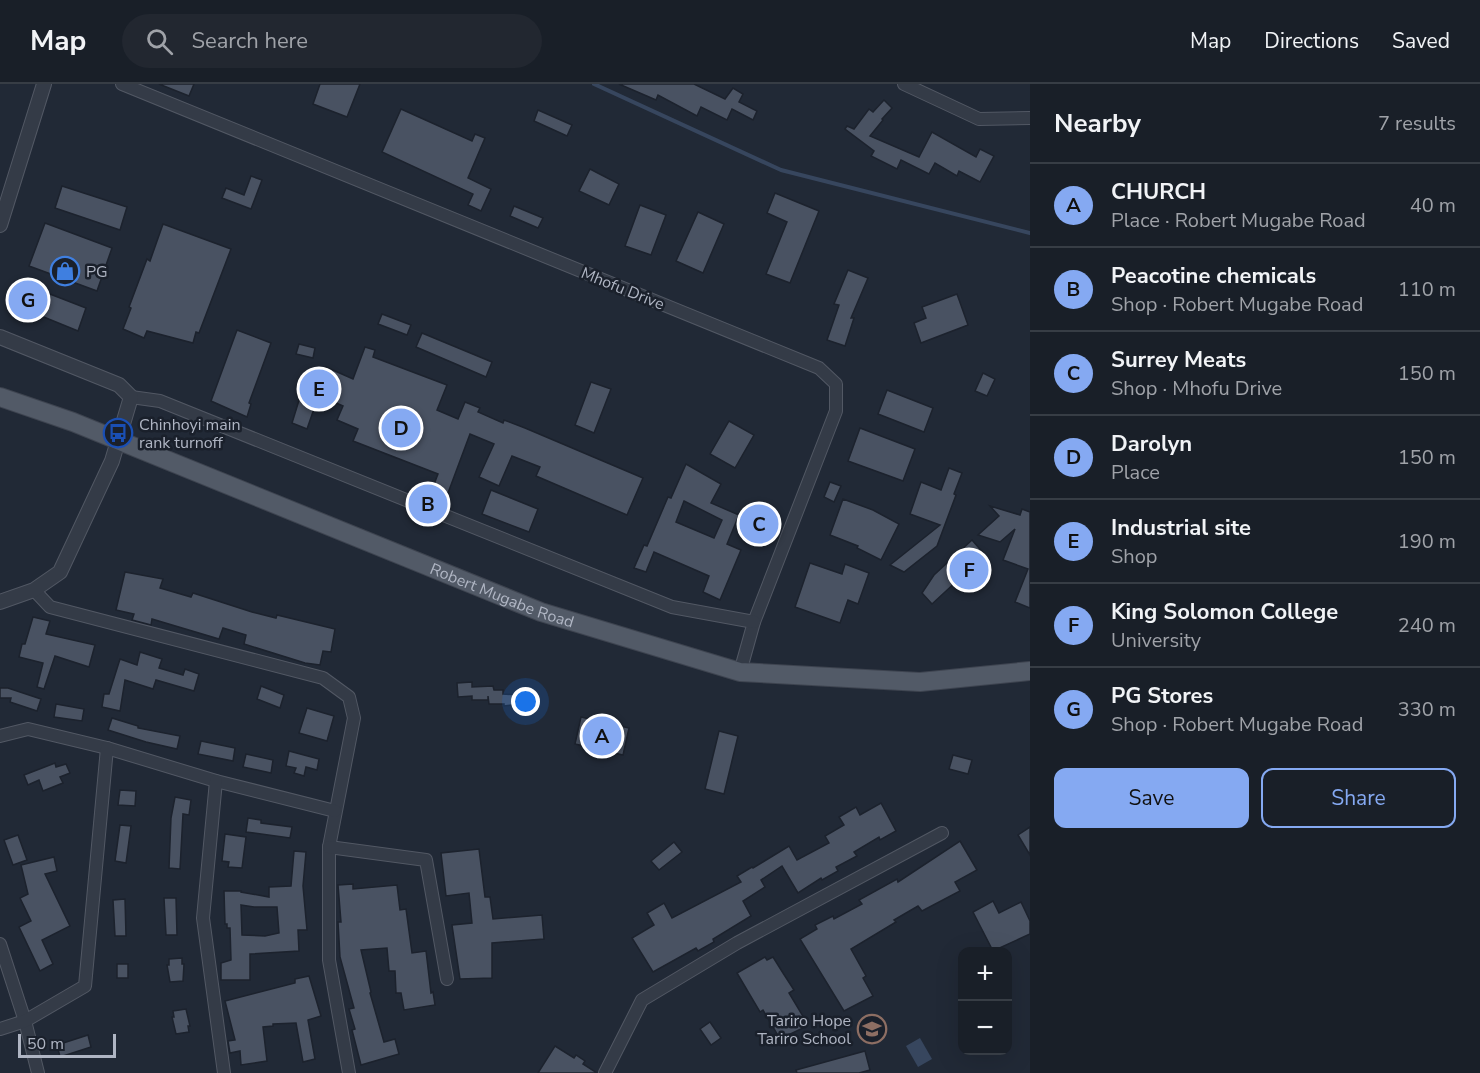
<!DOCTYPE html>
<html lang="en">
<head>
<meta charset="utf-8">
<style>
	body { margin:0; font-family:"Nunito Sans",sans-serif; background:#222730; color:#f1f3f6 }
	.controls { position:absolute; right:18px; bottom:18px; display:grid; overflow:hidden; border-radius:12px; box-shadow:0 6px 24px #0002 }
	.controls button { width:54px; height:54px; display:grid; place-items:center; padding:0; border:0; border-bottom:2px solid #373d45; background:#191f28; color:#f1f3f6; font:30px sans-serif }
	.scale { position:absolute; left:18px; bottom:15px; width:98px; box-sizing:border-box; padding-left:6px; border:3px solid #afb5c3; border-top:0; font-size:16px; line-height:21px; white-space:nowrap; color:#afb5c3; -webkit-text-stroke:4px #1a202b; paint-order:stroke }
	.you { position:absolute; left:526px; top:618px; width:21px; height:21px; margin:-15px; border:4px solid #fff; border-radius:50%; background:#1a73e8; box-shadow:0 0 0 9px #1a73e833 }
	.badge { display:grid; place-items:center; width:39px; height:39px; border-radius:50%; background:#85a9f2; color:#111; font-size:20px; font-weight:700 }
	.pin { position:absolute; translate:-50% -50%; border:3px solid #fff; box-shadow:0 2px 6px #0006 }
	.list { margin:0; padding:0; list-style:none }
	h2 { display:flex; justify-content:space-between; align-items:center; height:78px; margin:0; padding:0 24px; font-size:26px }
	h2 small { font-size:20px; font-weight:400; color:#9fa2a8 }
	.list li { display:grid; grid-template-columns:39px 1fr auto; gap:18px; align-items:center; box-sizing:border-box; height:84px; padding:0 24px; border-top:2px solid #373d45 }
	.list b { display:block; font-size:22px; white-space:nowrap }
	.list p { margin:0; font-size:20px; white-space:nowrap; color:#9fa2a8 }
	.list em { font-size:20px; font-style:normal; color:#9fa2a8 }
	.actions { display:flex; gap:12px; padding:18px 24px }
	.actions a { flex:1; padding:14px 0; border:2px solid #85a9f2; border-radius:12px; text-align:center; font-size:21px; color:#85a9f2 }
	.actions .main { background:#85a9f2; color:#111 }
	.icon { flex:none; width:33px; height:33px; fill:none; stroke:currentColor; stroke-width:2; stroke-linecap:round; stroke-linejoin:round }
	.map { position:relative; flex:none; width:1030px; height:989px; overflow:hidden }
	header { display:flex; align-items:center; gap:36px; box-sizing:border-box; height:84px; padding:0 30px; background:#191f28; border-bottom:2px solid #373d45 }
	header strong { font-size:28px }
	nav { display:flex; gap:33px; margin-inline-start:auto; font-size:21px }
	.search { width:420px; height:54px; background:#222730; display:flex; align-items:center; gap:15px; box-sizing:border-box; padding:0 21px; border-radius:33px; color:#9fa2a8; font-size:22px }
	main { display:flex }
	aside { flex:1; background:#191f28 }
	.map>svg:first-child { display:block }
</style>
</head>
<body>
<header>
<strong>Map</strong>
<div class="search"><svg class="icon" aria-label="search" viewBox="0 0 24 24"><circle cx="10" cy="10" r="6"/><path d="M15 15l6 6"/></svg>Search here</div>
<nav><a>Map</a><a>Directions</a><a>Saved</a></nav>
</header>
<main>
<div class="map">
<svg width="1030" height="989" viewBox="0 0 1030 989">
	<rect width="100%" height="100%" fill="#212936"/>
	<polygon fill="#37465e" points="920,954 932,975 918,983 906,962"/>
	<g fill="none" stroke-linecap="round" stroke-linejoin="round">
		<polyline stroke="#37465e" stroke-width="4" points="594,0 781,86 1030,149"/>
	</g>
	<g fill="#495262" stroke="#1c222d" stroke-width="1.5" fill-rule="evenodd">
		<polygon points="159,0 194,0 189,12"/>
		<polygon points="320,0 360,0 347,33 313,20"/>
		<polygon points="619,0 694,0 725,15 733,4 743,10 739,18 757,27 753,36 732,25 727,36 701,23 697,32 658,11 656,16"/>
		<polygon points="884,16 892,24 882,35 883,36 870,52 919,73 932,48 976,73 980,65 994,72 980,98 959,87 957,92 935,79 929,90 901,76 897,85 871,72 874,67 845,45 847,42 854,45 869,25 873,28"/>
		<polygon points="401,25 472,57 475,50 485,54 468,94 491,105 481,127 468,121 473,110 382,68"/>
		<polygon points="538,26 572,41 567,52 534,37"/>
		<polygon points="590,85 619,100 609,121 579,107"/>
		<polygon points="251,92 262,96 251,125 222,114 226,104 244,111"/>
		<polygon points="62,102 127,123 120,146 55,124"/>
		<polygon points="775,109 819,127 790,199 766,190 787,138 767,129"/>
		<polygon points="640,121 666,131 651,171 625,162"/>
		<polygon points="514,122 543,134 538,144 510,132"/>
		<polygon points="698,128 724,140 703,189 676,177"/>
		<polygon points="45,139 112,164 97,207 29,182"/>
		<polygon points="163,140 231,165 199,249 196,248 193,259 147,247 144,254 123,245 131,224 129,223 147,175 150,177"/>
		<polygon points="848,186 868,194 851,234 854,234 845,262 827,256 839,221 834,220"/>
		<polygon points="37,205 86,224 78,247 29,227"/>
		<polygon points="957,210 968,241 921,259 914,239 926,234 922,223"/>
		<polygon points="382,230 411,241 407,251 378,240"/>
		<polygon points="237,246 271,259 249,319 251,320 247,333 211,317"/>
		<polygon points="422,249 492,278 486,293 416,263"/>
		<polygon points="299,260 315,264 313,274 296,270"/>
		<polygon points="365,263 375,266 373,273 447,301 437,326 458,335 465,318 480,324 478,328 503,339 504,336 525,344 643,394 627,431 536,392 540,383 512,372 499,402 479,393 494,360 470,350 448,409 433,403 438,390 353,357 358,345 337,336 343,322 315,310 326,283 353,295"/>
		<polygon points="983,289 995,295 987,312 975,307"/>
		<polygon points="591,298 611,305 594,349 575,341"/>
		<polygon points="887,306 933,324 924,348 878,330"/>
		<polygon points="300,313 316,319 307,345 292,339"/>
		<polygon points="729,337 754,351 735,384 710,370"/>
		<polygon points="860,344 915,365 903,397 848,377"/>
		<path d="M686,380L721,400L711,419L739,431L727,460L741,466L720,516L703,508L709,492L654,468L646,488L634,484L644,461L647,462L668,413L671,414ZM684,417L722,436L714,454L676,438Z"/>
		<polygon points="949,384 962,389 954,410 956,411 937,462 904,488 890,481 940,441 910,430 921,398 941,406"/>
		<polygon points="830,398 841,402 834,418 824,413"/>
		<polygon points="491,406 538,425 529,448 482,430"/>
		<polygon points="843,415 873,426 899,440 881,476 857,464 858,462 830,451"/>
		<polygon points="990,422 1020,431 1022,425 1030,428 1030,524 1015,518 1028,485 1003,476 1015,445 1000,458 978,451 999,432"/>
		<polygon points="972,456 985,471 932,520 922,509 934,491"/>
		<polygon points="810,479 842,490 845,480 869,489 858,520 848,516 840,539 795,523"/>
		<polygon points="125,488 163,495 160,504 191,513 193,509 252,528 276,534 277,531 335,545 331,568 323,567 320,581 305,579 244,560 246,551 223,544 219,555 152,535 151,541 132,536 134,530 116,526"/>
		<polygon points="33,533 50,537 46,550 95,561 89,583 55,572 44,605 37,603 43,579 19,573 22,560 25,560"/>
		<polygon points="140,568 162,575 159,584 183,591 185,585 199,590 194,607 156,596 153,605 125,596 120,627 102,623 104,610 109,610 120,575 137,581"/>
		<polygon points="472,598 472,603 493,602 494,606 503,606 503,610 532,612 532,624 518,625 518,620 504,622 504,620 489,620 488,612 488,616 472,616 472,612 458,613 457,599"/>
		<polygon points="261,602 284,611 280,624 257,615"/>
		<polygon points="0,604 8,604 41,615 37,627 10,618 11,614 0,614"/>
		<polygon points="56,620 84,625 82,637 54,633"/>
		<polygon points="307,624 334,632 327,657 299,649"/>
		<polygon points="581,633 629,644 623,671 575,660"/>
		<polygon points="112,634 138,642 138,644 180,652 177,665 146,658 108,646"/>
		<polygon points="719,647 738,652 724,710 705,705"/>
		<polygon points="201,657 235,664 233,677 198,670"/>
		<polygon points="289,667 319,675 317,686 306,683 304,692 294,689 296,684 286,682"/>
		<polygon points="246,670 273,676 271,689 243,683"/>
		<polygon points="953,671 972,676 968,690 949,685"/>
		<polygon points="55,679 56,683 66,680 70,689 60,693 63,699 43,707 39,696 28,701 24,691"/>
		<polygon points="120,706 136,707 135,722 118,721"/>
		<polygon points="175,713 191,716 189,731 183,730 180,785 169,784 171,734"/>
		<polygon points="881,719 896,747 880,756 879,753 854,768 857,772 836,783 838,787 822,796 821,794 798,809 782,782 761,796 765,803 743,817 751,832 713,855 714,858 698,867 696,864 653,888 632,854 654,841 647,829 664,819 672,834 741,798 737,792 752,783 753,784 789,762 797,776 829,759 825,752 844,741 839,733 856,723 860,731"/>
		<polygon points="248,734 261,736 261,739 292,743 290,754 246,748"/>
		<polygon points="120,741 131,742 126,779 115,777"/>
		<polygon points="1030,743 1030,771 1018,751"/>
		<polygon points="225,750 246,753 242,784 228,783 229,778 222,777"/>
		<polygon points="18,751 27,776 13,781 4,756"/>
		<polygon points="960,757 977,786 955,798 960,807 922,827 918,822 894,836 896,838 851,865 866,892 863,894 873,912 844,927 800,855 817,845 815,841 833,832 834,835 862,820 859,816 897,795 898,798"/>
		<polygon points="674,758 682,768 659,786 651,777"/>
		<polygon points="479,765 485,813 490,813 493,835 542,831 544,855 492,859 492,894 460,895 452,841 472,839 469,809 446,812 441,769"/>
		<path d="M294,767L306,768L303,802L307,846H298L299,867L250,870V896H221V879L231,876L230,844H227V840H225L224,807H241V808L269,813V803L291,802ZM241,821L254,823H277L279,849L265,852L242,851Z"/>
		<polygon points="54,773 57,787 45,790 70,842 42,856 53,880 40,887 19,843 31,837 20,814 28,810 21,781"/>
		<polygon points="353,800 353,805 397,801 400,826 406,825 412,869 426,867 431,909 433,908 435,921 404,926 401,909 396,909 395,887 389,887 387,864 361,866 371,908 370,909 384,958 395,955 399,970 361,981 352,946 355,945 349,925 354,924 340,873 338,838 341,838 338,801"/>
		<polygon points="164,814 176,814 177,851 166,851"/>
		<polygon points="125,815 126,852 115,852 113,816"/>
		<polygon points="993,817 999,829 1021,818 1030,837 1030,850 993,867 973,828"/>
		<polygon points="765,873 767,876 773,873 783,889 794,906 789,909 807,939 803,944 780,955 763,926 760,928 737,889"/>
		<polygon points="182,874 182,880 184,880 183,897 170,898 167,881 169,881 169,875"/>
		<rect x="117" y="880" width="11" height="14"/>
		<polygon points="309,892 321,932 308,936 315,975 303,978 296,939 273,940 273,942 263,943 267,977 241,981 240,967 230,969 228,957 235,956 225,917 295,899 295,895"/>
		<polygon points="186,925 190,942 188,942 189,948 176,950 172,933 174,933 173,927"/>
		<polygon points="710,938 721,954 711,961 700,945"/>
		<polygon points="88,951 91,963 60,973 57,961"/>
		<polygon points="555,962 574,974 576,971 585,977 583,980 597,989 538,989"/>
		<polygon points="865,967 870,986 859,989 797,989 796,986"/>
	</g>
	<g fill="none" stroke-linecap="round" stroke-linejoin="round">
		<g stroke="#525864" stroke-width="14">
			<g id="minor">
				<polyline points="122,0 819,284 836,300 836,327 754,538 740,588"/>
				<polyline points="904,0 979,35 1030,34"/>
				<polyline points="131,313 160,317 672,523 754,538"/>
				<polyline points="34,506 50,523 323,594 349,613 354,634 329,763 329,876 349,989"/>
				<polyline points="0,652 28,645 107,664 216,697 335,727"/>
				<polyline points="216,697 203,834 224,989"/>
				<polyline points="329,763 426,776 447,895"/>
				<polyline points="0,860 25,937 38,989"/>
				<polyline points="0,945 25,937 85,902 107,664"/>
				<polyline points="605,989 642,916 737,859 942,749"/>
			</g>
		</g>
		<g stroke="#525864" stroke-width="16">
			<g id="tertiary">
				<polyline points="0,141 44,0"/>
				<polyline points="0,253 119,301 131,313 112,377 60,488 34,506 0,518"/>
			</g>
		</g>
		<g stroke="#3e4450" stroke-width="20">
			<g id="primary">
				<path id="s1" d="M0,313L73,338L541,528L740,588L920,598L1030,587"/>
			</g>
		</g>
		<use href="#minor" stroke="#343b47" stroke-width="12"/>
		<use href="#tertiary" stroke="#343b47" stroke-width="14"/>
		<use href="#primary" stroke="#525a67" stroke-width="18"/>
	</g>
	<defs>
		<g id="shop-ring" transform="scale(1.5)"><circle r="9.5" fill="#1a202b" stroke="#3f7fe0" stroke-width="1.5"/><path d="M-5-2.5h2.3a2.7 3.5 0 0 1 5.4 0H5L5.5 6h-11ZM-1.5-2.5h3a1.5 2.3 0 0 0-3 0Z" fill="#3f7fe0"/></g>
		<g id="bus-ring" transform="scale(1.5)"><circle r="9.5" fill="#1a202b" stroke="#1a4fb4" stroke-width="1.5"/><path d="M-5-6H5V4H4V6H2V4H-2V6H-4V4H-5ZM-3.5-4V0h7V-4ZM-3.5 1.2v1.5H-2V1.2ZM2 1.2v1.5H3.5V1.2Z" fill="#1a4fb4"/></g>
		<g id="school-ring" transform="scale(1.5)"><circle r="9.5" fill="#1a202b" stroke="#8d6e63" stroke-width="1.5"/><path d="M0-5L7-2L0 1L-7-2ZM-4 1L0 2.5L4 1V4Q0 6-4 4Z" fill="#8d6e63"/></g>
	</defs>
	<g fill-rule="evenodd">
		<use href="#shop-ring" x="65" y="187"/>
		<use href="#bus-ring" x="118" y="349"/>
		<use href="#school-ring" x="872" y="945"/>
	</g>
	<g text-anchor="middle" stroke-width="5" stroke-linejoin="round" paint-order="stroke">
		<g font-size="16" fill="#afb5c3" stroke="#1a202b" text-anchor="start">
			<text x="86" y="193">PG</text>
			<text x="139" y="346">Chinhoyi main<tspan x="139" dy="18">rank turnoff</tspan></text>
			<text x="851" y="942" text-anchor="end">Tariro Hope<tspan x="851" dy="18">Tariro School</tspan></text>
		</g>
		<g font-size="16" fill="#afb5c3" stroke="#1a202b">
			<text transform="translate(623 204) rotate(22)" y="6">Mhofu Drive</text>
			<text dy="6" stroke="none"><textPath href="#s1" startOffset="540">Robert Mugabe Road</textPath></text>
		</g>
	</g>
</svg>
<div class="controls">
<button>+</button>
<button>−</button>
</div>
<div class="scale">50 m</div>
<div class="you"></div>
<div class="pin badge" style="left:602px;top:652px">A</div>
<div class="pin badge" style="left:428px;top:420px">B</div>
<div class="pin badge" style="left:759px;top:440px">C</div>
<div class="pin badge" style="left:401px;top:344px">D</div>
<div class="pin badge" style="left:319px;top:305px">E</div>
<div class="pin badge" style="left:969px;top:486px">F</div>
<div class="pin badge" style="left:28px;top:216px">G</div>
</div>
<aside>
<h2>Nearby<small>7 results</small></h2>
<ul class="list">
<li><span class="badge">A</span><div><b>CHURCH</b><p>Place · Robert Mugabe Road</p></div><em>40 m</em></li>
<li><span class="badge">B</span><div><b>Peacotine chemicals</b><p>Shop · Robert Mugabe Road</p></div><em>110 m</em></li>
<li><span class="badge">C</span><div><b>Surrey Meats</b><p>Shop · Mhofu Drive</p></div><em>150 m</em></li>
<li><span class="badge">D</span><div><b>Darolyn</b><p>Place</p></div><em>150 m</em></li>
<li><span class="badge">E</span><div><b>Industrial site</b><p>Shop</p></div><em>190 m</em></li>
<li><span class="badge">F</span><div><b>King Solomon College</b><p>University</p></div><em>240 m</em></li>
<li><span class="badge">G</span><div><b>PG Stores</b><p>Shop · Robert Mugabe Road</p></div><em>330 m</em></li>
</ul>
<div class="actions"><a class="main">Save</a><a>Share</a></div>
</aside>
</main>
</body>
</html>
